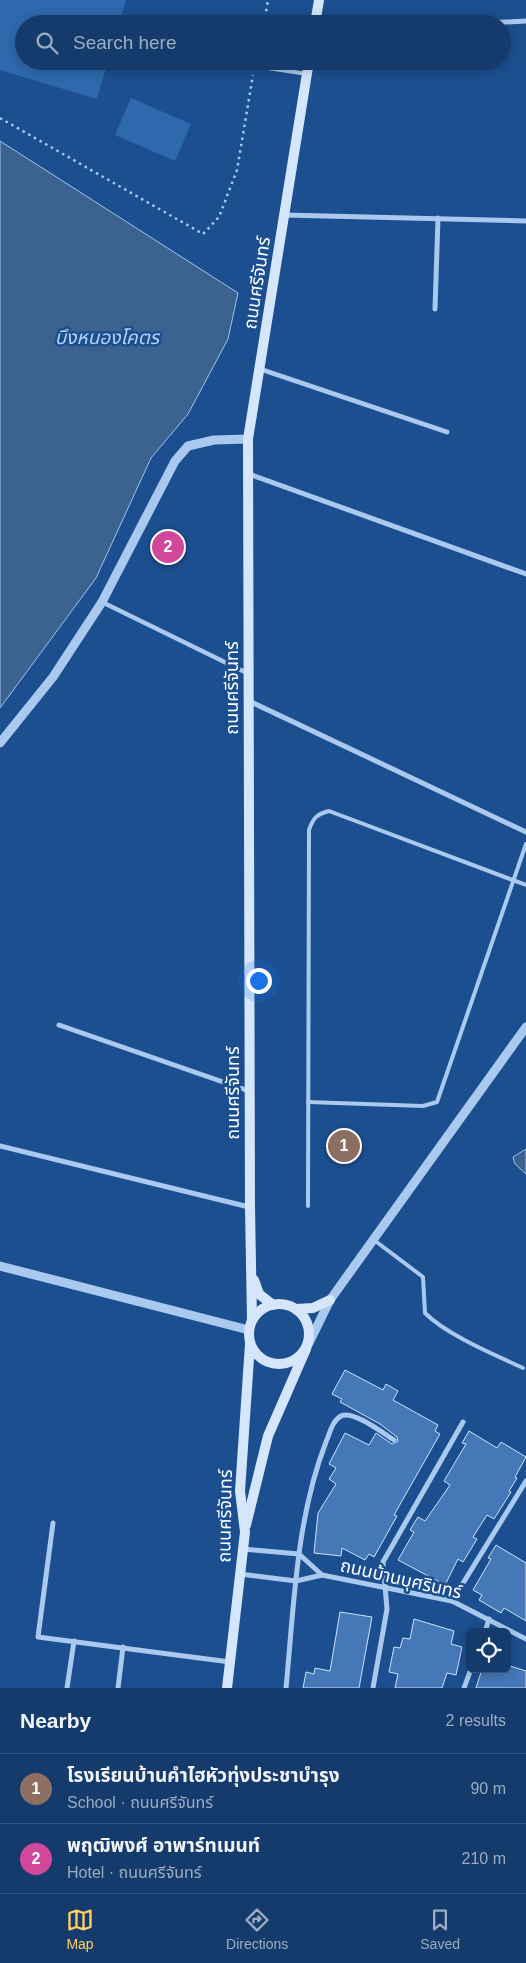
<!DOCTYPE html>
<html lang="en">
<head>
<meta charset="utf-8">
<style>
	body { margin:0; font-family:Arial,"Noto Sans Thai",sans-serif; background:#214673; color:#f1f3f6 }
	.controls { position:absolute; right:15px; bottom:15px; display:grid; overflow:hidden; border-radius:8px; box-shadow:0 2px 12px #0003 }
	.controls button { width:45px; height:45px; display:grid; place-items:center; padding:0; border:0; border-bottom:1px solid #33557e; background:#143b6b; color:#f1f3f6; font:25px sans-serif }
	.you { position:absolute; left:258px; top:980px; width:18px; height:18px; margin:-12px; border:4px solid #fff; border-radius:50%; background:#1a73e8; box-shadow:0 0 0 8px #1a73e833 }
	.badge { display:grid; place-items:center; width:32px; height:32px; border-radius:50%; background:#ffd166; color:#fff; font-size:16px; font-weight:700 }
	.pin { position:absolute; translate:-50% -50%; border:2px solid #fff; box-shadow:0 1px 5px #0006 }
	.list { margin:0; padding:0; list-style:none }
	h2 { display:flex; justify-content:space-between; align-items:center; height:65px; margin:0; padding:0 20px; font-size:21px }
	h2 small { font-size:16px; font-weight:400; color:#9dadc1 }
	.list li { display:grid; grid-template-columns:32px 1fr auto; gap:15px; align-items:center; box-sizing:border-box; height:70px; padding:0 20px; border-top:1px solid #33557e }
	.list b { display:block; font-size:19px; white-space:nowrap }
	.list p { margin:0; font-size:16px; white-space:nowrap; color:#9dadc1 }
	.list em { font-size:16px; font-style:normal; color:#9dadc1 }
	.icon { flex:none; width:28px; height:28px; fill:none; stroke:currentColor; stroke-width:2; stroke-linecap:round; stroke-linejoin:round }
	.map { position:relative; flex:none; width:526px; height:1688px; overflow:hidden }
	.search { position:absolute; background:#143b6b; box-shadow:0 2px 12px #0003; left:15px; right:15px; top:15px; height:55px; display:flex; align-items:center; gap:12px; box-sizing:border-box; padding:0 18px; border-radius:28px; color:#9dadc1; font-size:19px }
	.sheet { height:205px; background:#143b6b }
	nav { display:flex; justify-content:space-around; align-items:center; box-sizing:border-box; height:70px; border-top:1px solid #33557e; background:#143b6b; font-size:14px; color:#9dadc1 }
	nav a { display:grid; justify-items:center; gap:2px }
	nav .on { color:#ffd166 }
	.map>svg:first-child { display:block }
</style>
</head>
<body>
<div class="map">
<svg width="526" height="1688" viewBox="0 0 526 1688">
	<rect width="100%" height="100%" fill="#1b4f8f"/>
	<g fill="#2e69ad">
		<polygon points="0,0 126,0 119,24 24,24 24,61 108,61 97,99 0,70"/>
		<polygon points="131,98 191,124 175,161 115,135"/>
	</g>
	<g fill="#3c6290" stroke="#9cc4f0">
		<polygon points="0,141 238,293 228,339 188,414 151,458 96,578 0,708"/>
		<polygon points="526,1149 526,1174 515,1164 513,1157"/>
	</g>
	<g fill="#4478b7" stroke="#cfe3fa">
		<polygon points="345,1370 383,1390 386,1384 398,1391 393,1400 438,1425 435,1431 440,1434 394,1515 397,1516 374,1557 369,1554 365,1560 342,1548 341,1556 314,1553 318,1513 336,1484 329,1479 336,1468 329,1464 345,1433 369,1445 376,1433 392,1444 398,1441 397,1437 380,1424 340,1402 342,1399 332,1394"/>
		<polygon points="469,1431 497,1448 501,1442 526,1457 515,1477 517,1478 509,1491 511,1492 494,1519 487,1515 473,1537 477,1539 463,1562 458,1559 445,1585 398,1560 414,1532 410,1530 418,1517 425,1521 450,1485 444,1481 466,1444 462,1443"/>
		<polygon points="496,1545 526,1563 526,1621 504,1608 501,1613 479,1600 482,1595 473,1590 491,1559 488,1558"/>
		<polygon points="340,1612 372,1617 359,1688 303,1688 306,1672 314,1674 315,1668 330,1671"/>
		<polygon points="414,1619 454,1631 451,1644 462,1647 456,1675 447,1673 442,1688 395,1688 398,1674 389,1672 394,1647 400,1648 403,1638 410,1639"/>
		<polygon points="507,1665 526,1671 526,1688 476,1688 482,1669 507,1669"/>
	</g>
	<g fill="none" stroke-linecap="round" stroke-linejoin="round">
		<g stroke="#a9c9ee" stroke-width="2.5" stroke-dasharray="2.5 4" stroke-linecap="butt">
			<polyline points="264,24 268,0"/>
			<polyline points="234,61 247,64"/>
			<polyline points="0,118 203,234 219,217 237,170 253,75"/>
		</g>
		<g stroke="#a9c9ee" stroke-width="4">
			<polyline points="255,66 307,74"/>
			<polyline points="308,1102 423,1106 437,1102 526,844"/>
			<path d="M308,1206L309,830C313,818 317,814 329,811L526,885"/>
			<path d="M374,1240L423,1277L425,1313C447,1335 493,1354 523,1368"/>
		</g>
		<polyline stroke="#a9c9ee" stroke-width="4.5" points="102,602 247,673"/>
		<g stroke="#a9c9ee" stroke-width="5">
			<polyline points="467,24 526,21"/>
			<polyline points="284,215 526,221"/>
			<polyline points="435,309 438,218"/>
			<polyline points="260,369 447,432"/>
			<polyline points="249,474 526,574"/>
			<polyline points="249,701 526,832"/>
			<polyline points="59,1025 249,1091"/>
			<polyline points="0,1146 249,1207"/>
			<polyline points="53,1523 38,1637 230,1662"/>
			<polyline points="243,1549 299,1554 322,1575"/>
			<polyline points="240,1574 296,1581 322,1575 452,1601 526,1639"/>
			<polyline points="452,1601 526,1481"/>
			<polyline points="485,1632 489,1619"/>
			<polyline points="67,1688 74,1641"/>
			<polyline points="118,1688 123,1647"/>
			<path d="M286,1688C294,1606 296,1519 326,1442C330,1433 332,1421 341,1416C353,1410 383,1433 394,1440"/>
			<polyline points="373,1688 387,1609 383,1562 463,1422"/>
			<polyline points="464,1688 471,1669"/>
		</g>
		<g stroke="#a9c9ee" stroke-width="9">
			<polyline points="0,743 53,677 102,602 175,461 188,446 214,440 248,439"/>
			<polyline points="0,1266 249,1330"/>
			<polyline points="306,1349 330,1300 526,1027"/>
		</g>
		<g stroke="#d6e6fa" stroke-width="10">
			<polyline points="315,24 319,0"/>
			<polyline points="254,1280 259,1294 273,1305"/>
			<circle cx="279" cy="1334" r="30"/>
			<polyline points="296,1309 313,1308 330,1300"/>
			<polyline points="252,1320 250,1207 248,439 309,61"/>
			<polyline points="246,1525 268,1436 306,1349"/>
			<polyline points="227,1688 245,1532 240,1491 250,1344"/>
		</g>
	</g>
	<g text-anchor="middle" stroke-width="5" stroke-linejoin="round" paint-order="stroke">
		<g font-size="18" fill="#fff" stroke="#1b4f8f">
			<text transform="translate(257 283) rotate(-81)" y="6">ถนนศรีจันทร์</text>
			<text transform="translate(232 688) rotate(-90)" y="6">ถนนศรีจันทร์</text>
			<text transform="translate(233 1093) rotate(-90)" y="6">ถนนศรีจันทร์</text>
			<text transform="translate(225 1516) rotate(-89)" y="6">ถนนศรีจันทร์</text>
			<text transform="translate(401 1579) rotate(13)" y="6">ถนนบ้านบุศรินทร์</text>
		</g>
		<g font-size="19" font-style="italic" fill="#b5d3f5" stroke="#1b4f8f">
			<text x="107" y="344">บึงหนองโคตร</text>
		</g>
	</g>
</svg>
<div class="controls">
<button><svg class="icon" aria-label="locate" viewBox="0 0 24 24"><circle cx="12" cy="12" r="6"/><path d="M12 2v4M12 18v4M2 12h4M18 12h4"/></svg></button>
</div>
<div class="you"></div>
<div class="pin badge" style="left:344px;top:1146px;background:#8d6e63">1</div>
<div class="pin badge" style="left:168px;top:547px;background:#d1479c">2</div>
<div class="search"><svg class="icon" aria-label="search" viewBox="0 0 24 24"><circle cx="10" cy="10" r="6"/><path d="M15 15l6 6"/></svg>Search here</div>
</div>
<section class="sheet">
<h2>Nearby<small>2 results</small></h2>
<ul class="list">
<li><span class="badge" style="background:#8d6e63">1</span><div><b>โรงเรียนบ้านคำไฮหัวทุ่งประชาบำรุง</b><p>School · ถนนศรีจันทร์</p></div><em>90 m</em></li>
<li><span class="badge" style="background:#d1479c">2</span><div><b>พฤฒิพงศ์ อาพาร์ทเมนท์</b><p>Hotel · ถนนศรีจันทร์</p></div><em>210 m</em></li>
</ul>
</section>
<nav>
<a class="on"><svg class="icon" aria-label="map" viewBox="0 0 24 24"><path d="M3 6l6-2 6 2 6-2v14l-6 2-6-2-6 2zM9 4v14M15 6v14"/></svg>Map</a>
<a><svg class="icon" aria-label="directions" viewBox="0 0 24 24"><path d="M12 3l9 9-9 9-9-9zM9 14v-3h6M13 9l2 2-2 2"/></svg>Directions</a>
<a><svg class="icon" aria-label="saved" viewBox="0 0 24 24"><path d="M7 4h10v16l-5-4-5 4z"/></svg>Saved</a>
</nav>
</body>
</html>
